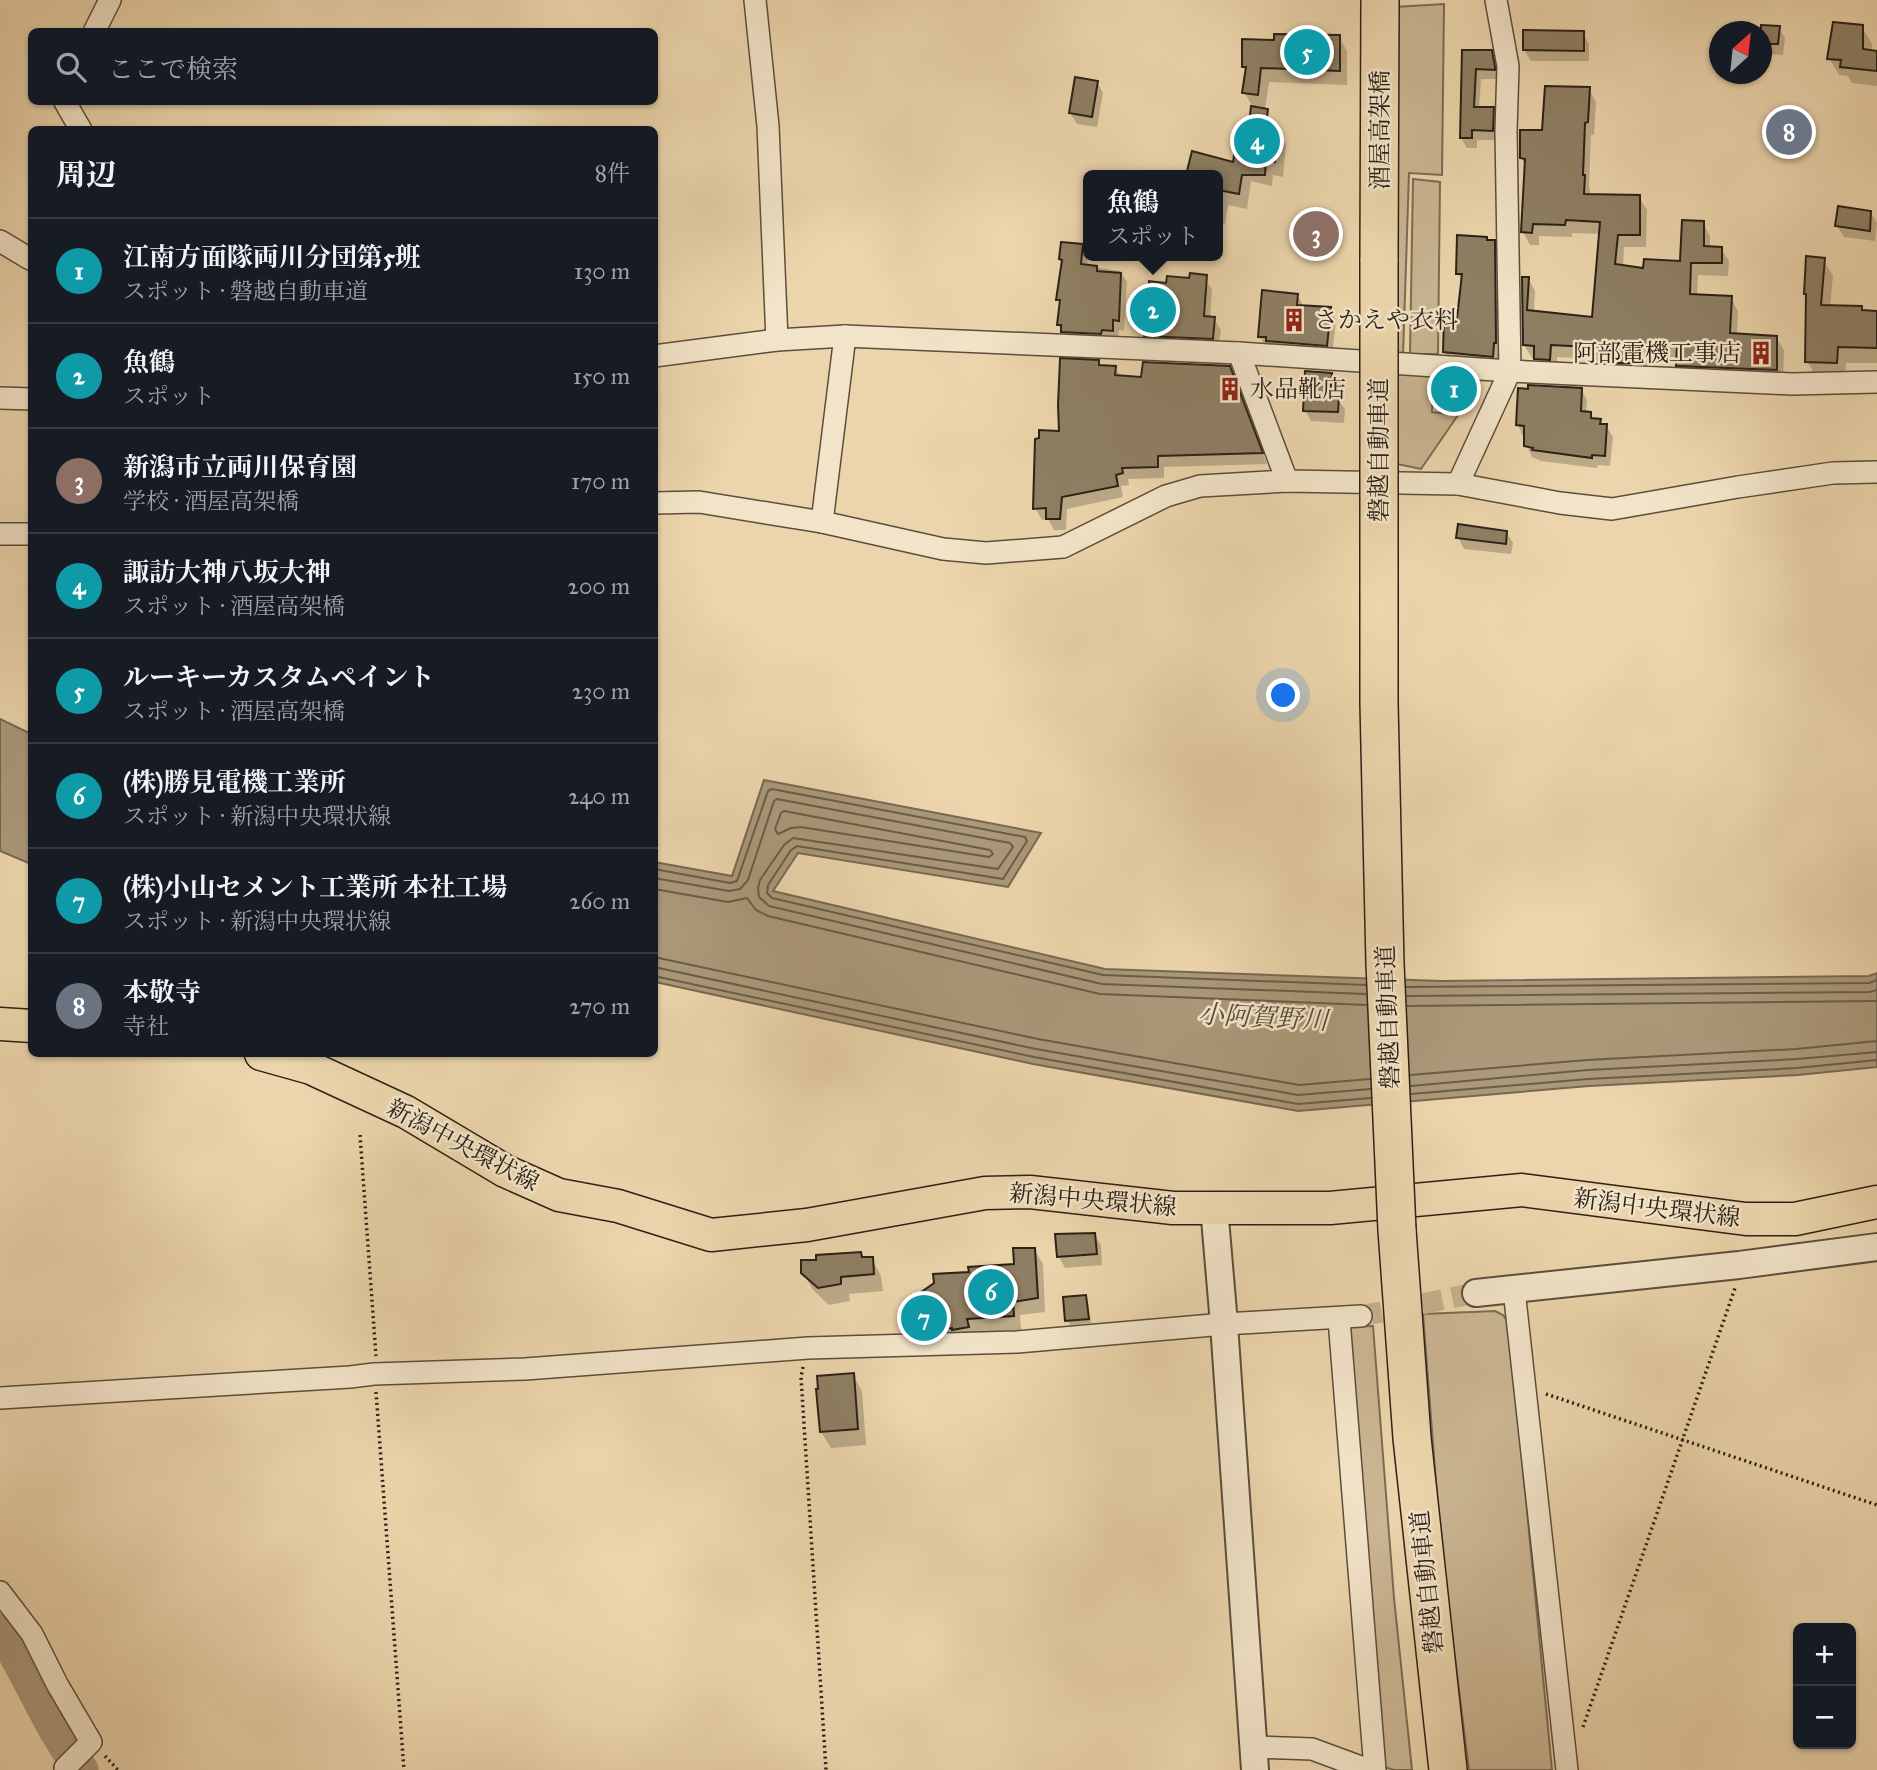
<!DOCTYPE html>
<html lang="ja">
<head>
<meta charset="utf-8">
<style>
	body { margin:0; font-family:"IM FELL Great Primer","Noto Serif JP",serif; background:#20242c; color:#f1f3f6 }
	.controls { position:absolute; right:21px; bottom:21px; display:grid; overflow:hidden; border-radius:10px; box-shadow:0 2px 5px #0004 }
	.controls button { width:63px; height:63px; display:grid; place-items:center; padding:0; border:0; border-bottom:2px solid #363941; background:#171b24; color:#f1f3f6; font:35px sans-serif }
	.compass { position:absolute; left:1709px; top:21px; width:63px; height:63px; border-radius:50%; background:#171b24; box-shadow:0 2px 5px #0004; rotate:27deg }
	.you { position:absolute; left:1284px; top:696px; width:24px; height:24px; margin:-18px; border:5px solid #fff; border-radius:50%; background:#1a73e8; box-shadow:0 0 0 10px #1a73e833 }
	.badge { display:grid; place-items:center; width:46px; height:46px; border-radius:50%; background:#d93025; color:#fff; font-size:23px; font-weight:700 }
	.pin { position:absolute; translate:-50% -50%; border:4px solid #fff; box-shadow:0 2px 7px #0006 }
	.popup { position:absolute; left:1083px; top:170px; width:140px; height:91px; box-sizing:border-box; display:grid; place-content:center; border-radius:10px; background:#171b24; filter:drop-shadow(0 2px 5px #0005); font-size:23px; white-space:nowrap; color:#9ea1a6 }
	.popup b { font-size:26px; color:#f1f3f6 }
	.popup::after { content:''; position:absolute; left:50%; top:100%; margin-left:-14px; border:14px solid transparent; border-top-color:#171b24 }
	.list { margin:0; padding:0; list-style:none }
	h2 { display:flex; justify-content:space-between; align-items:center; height:91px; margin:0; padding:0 28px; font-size:30px }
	h2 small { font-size:23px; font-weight:400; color:#9ea1a6 }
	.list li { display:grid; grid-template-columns:46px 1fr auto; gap:21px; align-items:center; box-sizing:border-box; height:105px; padding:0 28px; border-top:2px solid #363941 }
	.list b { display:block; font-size:26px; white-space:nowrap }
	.list p { margin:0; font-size:23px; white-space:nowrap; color:#9ea1a6 }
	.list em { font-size:23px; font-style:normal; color:#9ea1a6 }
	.icon { flex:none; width:38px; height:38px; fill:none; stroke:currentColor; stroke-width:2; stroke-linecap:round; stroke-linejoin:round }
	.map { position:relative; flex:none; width:1877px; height:1770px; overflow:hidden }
	.search { position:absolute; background:#171b24; box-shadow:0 2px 5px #0004; left:28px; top:28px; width:630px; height:77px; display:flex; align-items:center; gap:18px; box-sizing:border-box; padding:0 24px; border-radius:10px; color:#9ea1a6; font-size:26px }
	.panel { position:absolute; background:#171b24; box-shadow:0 2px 5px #0004; left:28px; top:126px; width:630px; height:931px; border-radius:10px }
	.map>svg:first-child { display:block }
</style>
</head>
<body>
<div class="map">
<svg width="1877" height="1770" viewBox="0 0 1877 1770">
	<rect width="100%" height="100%" fill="#ecd5ac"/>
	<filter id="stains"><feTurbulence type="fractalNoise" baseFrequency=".00286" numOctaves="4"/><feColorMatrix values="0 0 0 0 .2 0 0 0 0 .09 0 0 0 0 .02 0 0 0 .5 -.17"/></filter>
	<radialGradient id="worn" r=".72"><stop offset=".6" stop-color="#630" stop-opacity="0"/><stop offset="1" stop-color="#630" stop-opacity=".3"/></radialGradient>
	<g fill="#cbb693" stroke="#7a6c55" stroke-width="2">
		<polygon points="1444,4 1442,175 1409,173 1403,356 1392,355 1395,7"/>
		<polygon points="1413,179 1440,182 1438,354 1410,354"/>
		<polygon points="1396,370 1433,372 1432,412 1458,415 1421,469 1392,463"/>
		<polygon points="1495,1311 1503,1315 1509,1324 1552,1770 1469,1770 1441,1547 1423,1314"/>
		<polygon points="1373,1326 1394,1598 1412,1770 1394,1770 1378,1765 1346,1327"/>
	</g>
	<g fill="#aa9879" stroke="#776852" stroke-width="2">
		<polygon points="0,719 31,734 31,864 0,851"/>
		<polygon points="764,780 1041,833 1008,887 798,853 773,891 1105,969 1441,981 1869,976 1877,973 1877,1067 1798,1075 1589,1086 1298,1111 1033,1064 655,982 654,862 732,876"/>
	</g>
	<g fill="#0003">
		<polygon points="1756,26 1778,27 1785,38 1783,55 1762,54 1762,32 1755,32"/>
		<polygon points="1862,27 1872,44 1872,52 1877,53 1877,86 1852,83 1848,76 1839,75 1829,58"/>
		<polygon points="1583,33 1589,44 1589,61 1531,61 1524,50"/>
		<polygon points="1339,37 1347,51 1347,85 1269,82 1265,110 1286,145 1283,177 1273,175 1272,186 1251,181 1247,209 1228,205 1225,224 1218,223 1218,175 1188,175 1193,154 1234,164 1250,127 1253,107 1244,92 1247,73 1243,66 1276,42"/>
		<polygon points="1464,52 1491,52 1497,62 1499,79 1481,79 1479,109 1493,109 1498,119 1498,140 1477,140 1477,148 1467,148 1461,138"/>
		<polygon points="1097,82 1103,93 1097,127 1077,124 1070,113"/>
		<polygon points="1589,89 1596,102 1594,135 1591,135 1589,185 1591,196 1639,197 1647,210 1646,247 1624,247 1623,267 1645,270 1681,263 1703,223 1710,236 1710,248 1721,249 1729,261 1728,276 1698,275 1697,296 1731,298 1738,311 1737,336 1776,337 1784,350 1783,382 1686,378 1678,365 1679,357 1648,357 1647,369 1599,364 1596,359 1557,357 1557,372 1543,371 1535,358 1532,358 1524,345 1528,278 1535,291 1534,312 1594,319 1601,234 1572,233 1572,237 1539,236 1539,245 1530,245 1523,232 1526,166 1521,158 1544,131"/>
		<polygon points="1870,212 1877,223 1875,241 1844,237 1837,226"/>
		<polygon points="1486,238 1488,241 1494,242 1499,252 1501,353 1498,352 1498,366 1450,362 1444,352 1459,319 1463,284 1458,274"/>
		<polygon points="1082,246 1088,257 1087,266 1120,271 1127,282 1124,331 1119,330 1118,342 1069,343 1059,324 1061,305 1058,300 1063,264 1060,259"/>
		<polygon points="1131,256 1162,256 1162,257"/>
		<polygon points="1823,260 1833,276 1830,307 1861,308 1863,311 1877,312 1877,363 1846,363 1845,378 1816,377 1807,361 1808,298 1805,294"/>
		<polygon points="1206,280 1212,290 1210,319 1214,319 1221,330 1218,349 1152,346 1146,335"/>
		<polygon points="1297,295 1304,307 1330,309 1336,320 1332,356 1266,347 1259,336"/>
		<polygon points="1098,362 1100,365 1115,367 1121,377 1142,379 1229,367 1236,379 1267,464 1164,467 1164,478 1128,479 1129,485 1121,486 1123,497 1067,509 1066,530 1054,530 1048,519 1042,520 1035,508 1061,433"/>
		<polygon points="1331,375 1337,386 1336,398 1345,409 1344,423 1311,421 1305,410"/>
		<polygon points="1463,383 1469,394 1467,412 1453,410 1446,399"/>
		<polygon points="1581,389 1587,400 1586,413 1590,413 1594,420 1599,421 1602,426 1606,426 1613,437 1610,466 1598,465 1597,468 1541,461 1532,457 1518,425"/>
		<polygon points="1506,532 1513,543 1511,554 1464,549 1458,537"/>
		<polygon points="1094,1234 1101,1245 1102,1265 1065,1268 1059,1257"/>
		<polygon points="1034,1249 1043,1264 1045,1312 1020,1315 1021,1330 974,1333 922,1345 914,1331 971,1274 1015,1265"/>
		<polygon points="863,1259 872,1259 881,1276 883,1291 849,1294 850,1301 829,1305 813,1290 803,1272"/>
		<polygon points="1086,1297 1088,1302 1091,1323 1070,1325 1067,1320"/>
		<polygon points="853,1375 862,1391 866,1445 831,1448 821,1432 818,1391"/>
	</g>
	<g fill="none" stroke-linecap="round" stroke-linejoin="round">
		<g stroke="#6a5c48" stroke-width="2">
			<polygon points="784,811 990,850 993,854 989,857 801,827 791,828 778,834 775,829 781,813"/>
			<polyline points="654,869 730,883 737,881 768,791 772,789 1025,837 1027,841 1003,879 797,846 791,850 768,885 767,893 772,898 1103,975 1366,985"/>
			<polyline points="654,878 729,891 740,889 748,880 774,801 777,799 1010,843 1013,847 998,869 793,838 784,845 760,880 758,888 759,897 769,906 1102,984 1366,994"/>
			<polyline points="654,889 728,902 747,898 756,910 768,916 1100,994 1367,1005"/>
			<polyline points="654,957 1038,1039 1299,1085 1370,1079"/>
			<polyline points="654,967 1036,1049 1298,1095 1371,1089"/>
			<polyline points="654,976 1034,1057 1298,1104 1371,1098"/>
			<polyline points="1406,987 1869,983 1877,980"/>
			<polyline points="1407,996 1869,992 1877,990"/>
			<polyline points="1407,1006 1877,1001"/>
			<polyline points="1410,1075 1587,1060 1796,1049 1877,1041"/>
			<polyline points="1411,1086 1588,1070 1797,1059 1877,1052"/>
			<polyline points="1411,1094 1588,1079 1797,1068 1877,1060"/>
		</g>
		<path stroke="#aa9879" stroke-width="33" d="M0,1630C30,1675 48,1728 82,1770"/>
	</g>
	<g fill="#8f7f64" stroke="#2a2117" stroke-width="2">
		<polygon points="1833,22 1863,25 1863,49 1877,51 1877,71 1840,67 1841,60 1827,59"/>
		<polygon points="1761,25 1780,26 1778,44 1761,44"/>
		<polygon points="1523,30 1584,31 1584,51 1523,50"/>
		<polygon points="1274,34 1340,35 1340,71 1261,68 1258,95 1242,93 1246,67 1242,67 1242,39 1274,40"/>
		<polygon points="1462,50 1492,50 1495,67 1495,70 1476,69 1474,107 1494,107 1493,131 1472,130 1472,138 1460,138"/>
		<polygon points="1075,77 1098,81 1092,117 1069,113"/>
		<polygon points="1545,86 1590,87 1588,122 1585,123 1583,175 1585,175 1584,194 1640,195 1640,235 1618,235 1615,264 1643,268 1644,259 1680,261 1682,220 1704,221 1704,246 1722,247 1722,263 1691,263 1690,294 1732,296 1730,333 1777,336 1777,370 1676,366 1677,345 1641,345 1641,357 1631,356 1631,363 1618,363 1618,356 1589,352 1590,347 1551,345 1550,360 1534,359 1534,346 1523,345 1522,277 1529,277 1527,310 1592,317 1600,222 1566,220 1565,225 1533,224 1532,233 1521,232 1525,159 1520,158 1520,130 1542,130"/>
		<polygon points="1251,106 1268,109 1266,126 1278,128 1275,162 1266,160 1265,175 1242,175 1239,194 1218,190 1218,175 1186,175 1192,151 1233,162 1239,125 1249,125"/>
		<polygon points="1838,206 1871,211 1870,231 1835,226"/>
		<polygon points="1457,235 1487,237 1487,240 1495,240 1496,343 1494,343 1493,357 1443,352 1444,316 1457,318 1462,274 1456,274"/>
		<polygon points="1061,242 1083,244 1081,264 1097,266 1097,271 1121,273 1119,321 1113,320 1113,331 1102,330 1101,334 1061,332 1061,325 1057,325 1060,300 1056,300 1062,260 1059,259"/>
		<polygon points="1806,256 1825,258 1821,305 1862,306 1862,310 1877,311 1877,348 1838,347 1837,363 1805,362 1806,294 1804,294"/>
		<polygon points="1190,273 1207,275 1204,316 1215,317 1213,339 1144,336 1149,281 1166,283 1167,276 1189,278"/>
		<polygon points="1262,290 1298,294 1297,305 1331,307 1327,346 1266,341 1266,337 1258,337"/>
		<polygon points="1060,358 1099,360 1099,365 1116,366 1115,375 1141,377 1143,362 1230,366 1263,453 1158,456 1158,467 1122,468 1123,473 1116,475 1118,486 1062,497 1060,519 1046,519 1046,508 1033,509 1035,439 1039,438 1039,430 1059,431 1058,405"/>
		<polygon points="1305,371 1332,373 1330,395 1339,397 1338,412 1303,411"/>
		<polygon points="1445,380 1464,381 1462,401 1445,399"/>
		<polygon points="1528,385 1582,388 1581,411 1591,412 1591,418 1601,419 1600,424 1607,424 1605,456 1592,455 1592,458 1532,450 1533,448 1524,446 1524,426 1516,425 1518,388 1528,389"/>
		<polygon points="1458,524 1507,531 1506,544 1456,538"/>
		<polygon points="1095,1233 1097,1254 1057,1257 1055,1234"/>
		<polygon points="1013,1248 1035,1248 1038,1298 1013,1302 1014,1316 967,1319 969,1327 952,1330 952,1328 912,1332 910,1305 912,1305 912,1295 917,1295 934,1283 933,1274 969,1272 968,1267 1014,1264"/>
		<polygon points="861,1252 862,1257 873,1257 874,1274 841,1277 841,1284 818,1288 801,1273 801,1260 816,1260 816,1255"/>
		<polygon points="1086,1295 1089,1319 1065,1321 1063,1297"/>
		<polygon points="854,1373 858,1429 820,1432 816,1389 818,1389 817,1376"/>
	</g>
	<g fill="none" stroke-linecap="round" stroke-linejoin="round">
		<polyline stroke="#c5b18e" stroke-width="21" stroke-dasharray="21 10" stroke-linecap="butt" points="1361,1316 1476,1293"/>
		<g stroke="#5a4e3c" stroke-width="24">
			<g id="minor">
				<polyline points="755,0 768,126 777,340"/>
				<polyline points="94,32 110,0"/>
				<polyline points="65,102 81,130"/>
				<polyline points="0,241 30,259 32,256"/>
				<polyline points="1239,353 1287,481"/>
				<polyline points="654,356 777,340 845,336 1239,353 1510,371 1792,384 1877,382"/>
				<polyline points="0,398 32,399"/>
				<polyline points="1458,484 1510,371 1506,131 1508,66 1496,0"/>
				<polyline points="654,503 699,502 822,522 943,549 986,553 1063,547 1166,496 1200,486 1287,481 1458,484 1560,503 1612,509 1738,487 1833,473 1877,472"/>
				<polyline points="822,522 845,336"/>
				<polyline points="0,534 32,534"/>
				<polyline points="1514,1290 1567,1770"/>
				<polyline points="1339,1319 1375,1770"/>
				<polyline points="0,1398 350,1377 374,1374 525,1369 808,1348 1017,1342 1224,1324 1361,1316"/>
				<polyline points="0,1592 32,1634 57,1684 91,1742 65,1768"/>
				<polyline points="1254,1747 1312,1749 1369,1770"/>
			</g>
		</g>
		<g stroke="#5a4e3c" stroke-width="30">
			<g id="tertiary">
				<polyline points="1214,1207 1224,1324 1255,1770"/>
				<polyline points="1476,1293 1739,1265 1877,1247"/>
			</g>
		</g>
		<g stroke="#2a2117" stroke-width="35">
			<g id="primary">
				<polyline points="0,1024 32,1026"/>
				<polyline points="261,1054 311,1068 406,1112 505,1171 559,1195 618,1206 711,1235 807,1225 985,1193 1030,1192 1173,1208 1330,1208 1522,1190 1746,1219 1795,1219 1877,1202"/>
			</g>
		</g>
		<g stroke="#2a2117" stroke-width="40">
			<g id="motorway">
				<polyline points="1379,261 1380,0"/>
				<polyline points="1397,1230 1412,1438 1448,1770"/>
			</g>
		</g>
		<g stroke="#2a2117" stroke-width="3.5" stroke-dasharray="2 3.5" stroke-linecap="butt">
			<polyline points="360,1135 376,1356"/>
			<polyline points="803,1367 801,1377 826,1770"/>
			<polyline points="376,1392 404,1770"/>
			<polyline points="1546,1394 1877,1505"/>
			<polyline points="1583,1727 1735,1288"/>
			<polyline points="105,1756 118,1770"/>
		</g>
		<use href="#minor" stroke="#f3e4c9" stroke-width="21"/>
		<use href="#tertiary" stroke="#f3e4c9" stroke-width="26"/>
		<use href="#primary" stroke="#ecd5ac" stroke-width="32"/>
		<use href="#motorway" stroke="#ecd5ac" stroke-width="37"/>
		<g stroke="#2a2117" stroke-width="40" stroke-linecap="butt">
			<polyline id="motorway-bridge" points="1379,261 1379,703 1385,964 1397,1230"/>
		</g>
		<use href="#motorway-bridge" stroke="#ecd5ac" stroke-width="37"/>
	</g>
	<defs>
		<g id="building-bare" transform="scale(1.89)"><path d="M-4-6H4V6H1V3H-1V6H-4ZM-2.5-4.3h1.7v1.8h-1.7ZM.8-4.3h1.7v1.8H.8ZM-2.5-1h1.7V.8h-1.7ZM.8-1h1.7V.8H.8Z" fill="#8f2418" stroke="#f3e4c9" stroke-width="2.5" paint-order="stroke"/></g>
	</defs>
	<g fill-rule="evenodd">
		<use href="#building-bare" x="1294" y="320"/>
		<use href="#building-bare" x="1761" y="353"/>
		<use href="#building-bare" x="1230" y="389"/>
	</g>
	<g text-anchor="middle" stroke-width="5" stroke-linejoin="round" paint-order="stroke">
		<g font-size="24" fill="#2a2117" stroke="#f3e4c9">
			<text transform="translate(1380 130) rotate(-90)" y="8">酒屋高架橋</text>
			<text transform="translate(1379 450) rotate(-90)" y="8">磐越自動車道</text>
			<text transform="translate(1388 1017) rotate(-92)" y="8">磐越自動車道</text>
			<text transform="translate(463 1145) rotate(28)" y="8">新潟中央環状線</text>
			<text transform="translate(1093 1200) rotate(5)" y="8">新潟中央環状線</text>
			<text transform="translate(1657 1208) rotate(7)" y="8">新潟中央環状線</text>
			<text transform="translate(1427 1582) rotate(-96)" y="8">磐越自動車道</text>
		</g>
		<g font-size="24" fill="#2a2117" stroke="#f3e4c9" text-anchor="start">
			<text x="1314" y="328">さかえや衣料</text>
			<text x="1741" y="361" text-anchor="end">阿部電機工事店</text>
			<text x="1250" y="397">水品靴店</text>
		</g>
		<g font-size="26" font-style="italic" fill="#574b39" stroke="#f3e4c9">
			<text transform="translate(1263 1017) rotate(3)" y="9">小阿賀野川</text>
		</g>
	</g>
	<rect width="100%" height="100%" filter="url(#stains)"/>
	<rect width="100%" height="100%" fill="url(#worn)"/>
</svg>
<div class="controls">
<button>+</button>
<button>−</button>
</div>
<svg class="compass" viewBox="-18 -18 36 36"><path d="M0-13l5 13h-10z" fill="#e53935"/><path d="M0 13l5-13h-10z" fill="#9ea1a6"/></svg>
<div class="you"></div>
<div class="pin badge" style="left:1454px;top:389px;background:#0f9aa8">1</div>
<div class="pin badge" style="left:1153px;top:310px;background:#0f9aa8">2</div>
<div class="popup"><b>魚鶴</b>スポット</div>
<div class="pin badge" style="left:1316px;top:234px;background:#8d6e63">3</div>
<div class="pin badge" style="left:1257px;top:141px;background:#0f9aa8">4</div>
<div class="pin badge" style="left:1307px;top:52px;background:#0f9aa8">5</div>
<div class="pin badge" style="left:991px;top:1292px;background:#0f9aa8">6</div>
<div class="pin badge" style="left:924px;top:1318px;background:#0f9aa8">7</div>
<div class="pin badge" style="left:1789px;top:132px;background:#6b7280">8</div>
<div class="search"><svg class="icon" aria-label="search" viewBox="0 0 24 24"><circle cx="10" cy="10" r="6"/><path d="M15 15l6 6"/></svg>ここで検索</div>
<section class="panel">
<h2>周辺<small>8件</small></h2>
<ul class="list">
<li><span class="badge" style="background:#0f9aa8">1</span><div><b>江南方面隊両川分団第5班</b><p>スポット · 磐越自動車道</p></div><em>130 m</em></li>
<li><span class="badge" style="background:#0f9aa8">2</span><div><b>魚鶴</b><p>スポット</p></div><em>150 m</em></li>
<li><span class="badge" style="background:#8d6e63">3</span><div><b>新潟市立両川保育園</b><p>学校 · 酒屋高架橋</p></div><em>170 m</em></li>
<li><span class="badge" style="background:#0f9aa8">4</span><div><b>諏訪大神八坂大神</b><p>スポット · 酒屋高架橋</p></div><em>200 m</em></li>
<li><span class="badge" style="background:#0f9aa8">5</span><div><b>ルーキーカスタムペイント</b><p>スポット · 酒屋高架橋</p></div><em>230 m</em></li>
<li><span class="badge" style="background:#0f9aa8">6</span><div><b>(株)勝見電機工業所</b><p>スポット · 新潟中央環状線</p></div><em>240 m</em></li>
<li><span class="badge" style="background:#0f9aa8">7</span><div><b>(株)小山セメント工業所 本社工場</b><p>スポット · 新潟中央環状線</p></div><em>260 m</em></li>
<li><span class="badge" style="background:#6b7280">8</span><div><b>本敬寺</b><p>寺社</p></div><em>270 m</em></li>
</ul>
</section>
</div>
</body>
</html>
